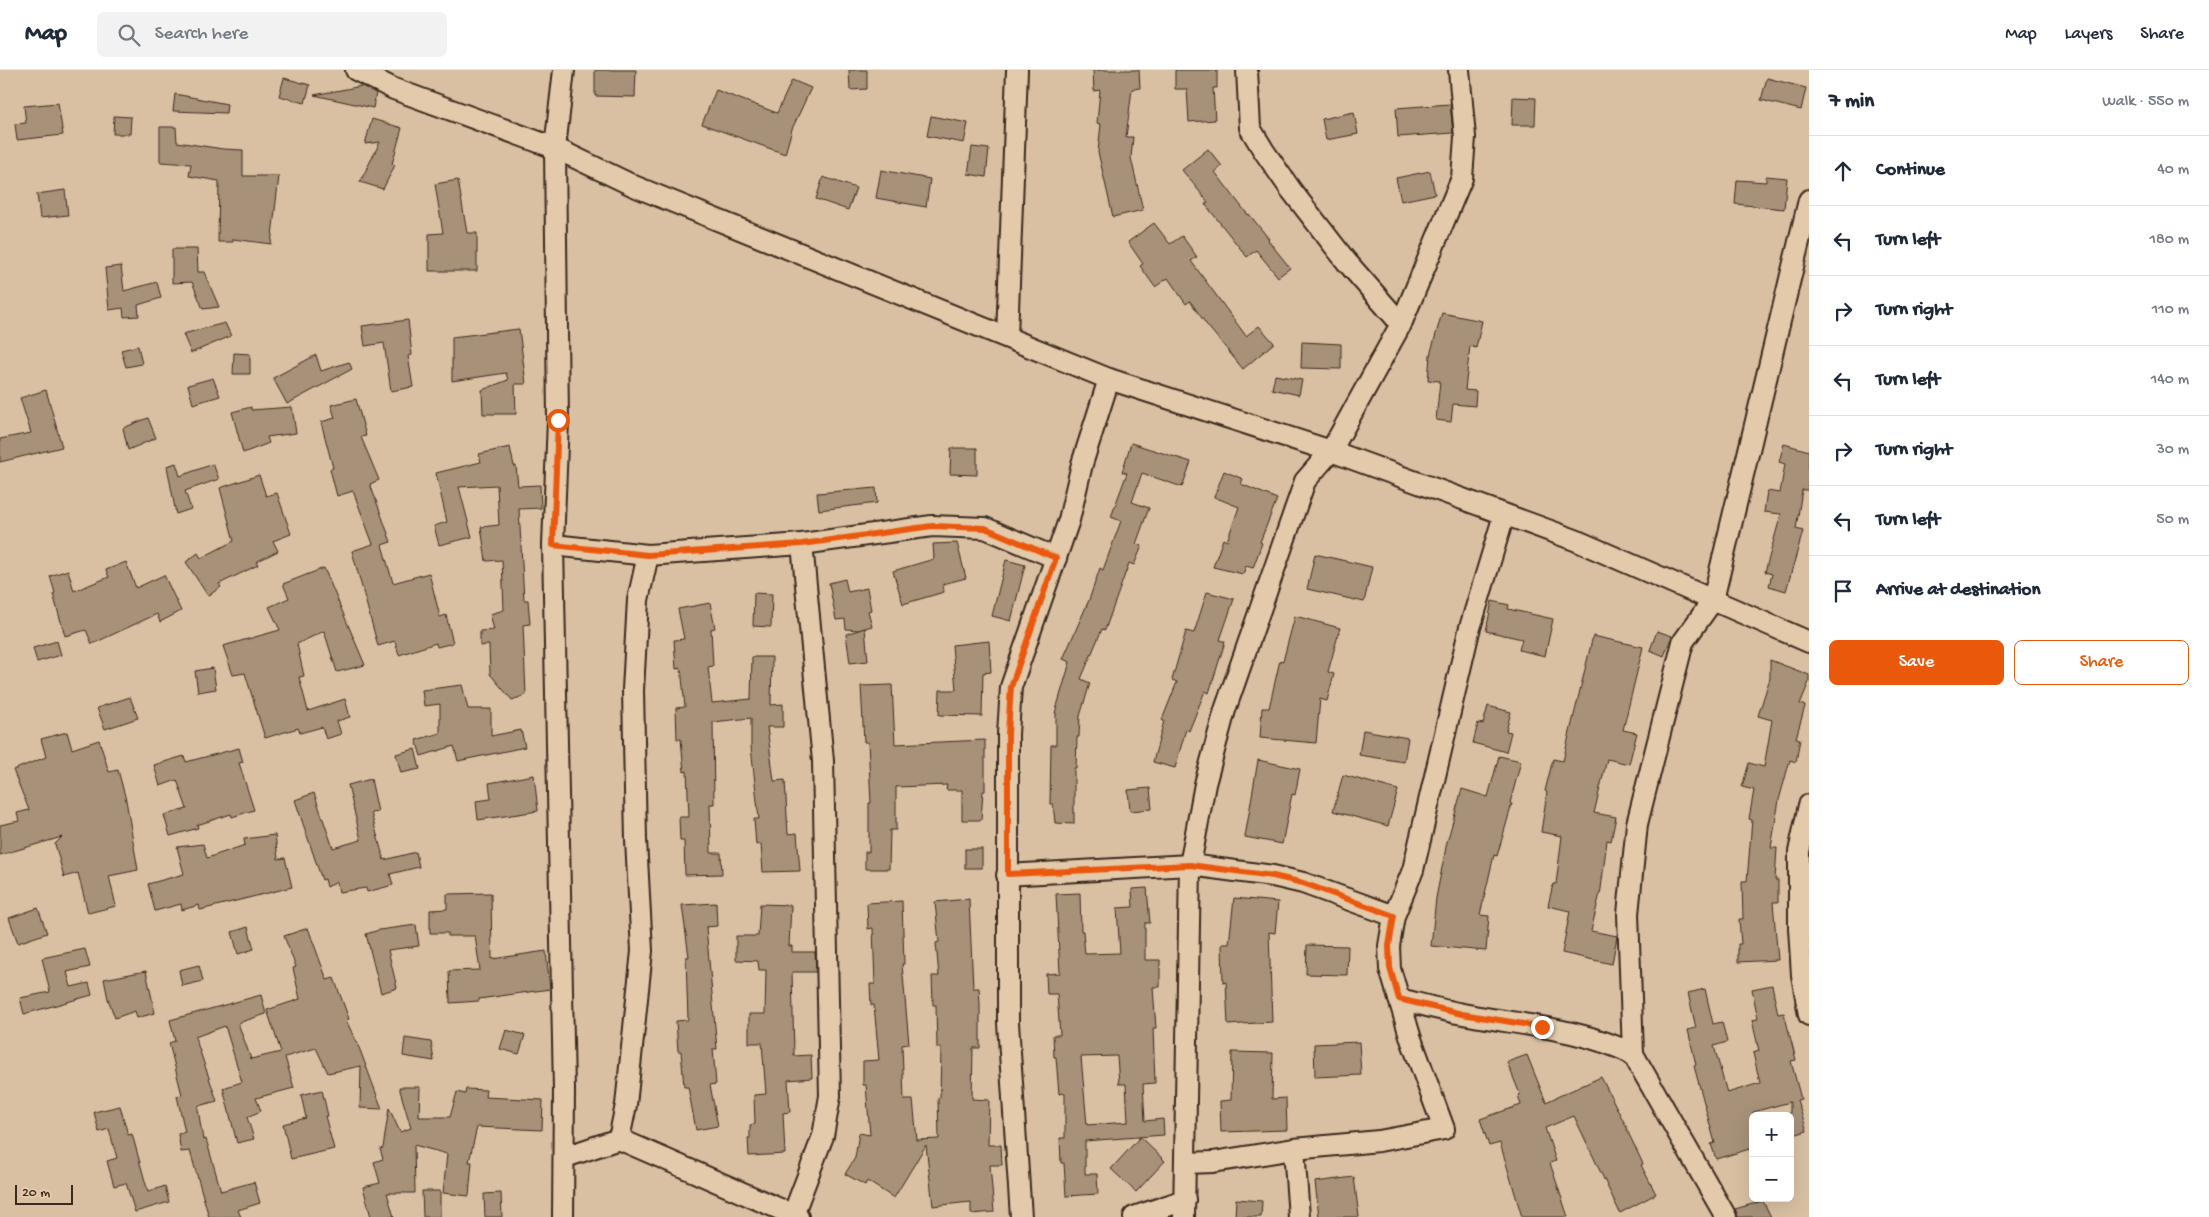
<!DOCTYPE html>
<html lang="en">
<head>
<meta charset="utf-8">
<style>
	body { margin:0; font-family:"Gochi Hand",sans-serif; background:#f2f2f3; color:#1f2937 }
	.controls { position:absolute; right:15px; bottom:15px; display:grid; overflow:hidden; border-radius:8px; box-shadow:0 5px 20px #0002 }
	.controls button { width:45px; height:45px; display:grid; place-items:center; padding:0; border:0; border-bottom:1px solid #e0e1e3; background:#fff; color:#1f2937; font:25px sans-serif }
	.scale { position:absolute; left:15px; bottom:12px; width:58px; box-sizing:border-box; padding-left:5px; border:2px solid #3b2a1e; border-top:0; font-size:14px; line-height:18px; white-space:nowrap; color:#3b2a1e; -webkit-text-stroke:4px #e3caab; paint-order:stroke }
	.stop { position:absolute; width:15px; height:15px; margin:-11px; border:4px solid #ea580c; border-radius:50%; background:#fff }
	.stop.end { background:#ea580c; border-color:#fff; box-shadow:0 1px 5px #0008 }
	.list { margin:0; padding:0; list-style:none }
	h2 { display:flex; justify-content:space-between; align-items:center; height:65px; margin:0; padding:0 20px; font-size:21px }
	h2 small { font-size:16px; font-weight:400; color:#747a83 }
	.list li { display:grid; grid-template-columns:32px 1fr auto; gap:15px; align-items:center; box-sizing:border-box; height:70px; padding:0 20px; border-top:1px solid #e0e1e3 }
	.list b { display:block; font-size:19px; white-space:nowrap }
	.list em { font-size:16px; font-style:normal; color:#747a83 }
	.actions { display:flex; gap:10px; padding:15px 20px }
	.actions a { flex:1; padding:11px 0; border:1px solid #ea580c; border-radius:8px; text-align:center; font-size:18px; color:#ea580c }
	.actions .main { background:#ea580c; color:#fff }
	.icon { flex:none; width:28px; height:28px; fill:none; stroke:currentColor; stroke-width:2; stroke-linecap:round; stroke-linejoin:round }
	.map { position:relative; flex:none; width:1809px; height:1147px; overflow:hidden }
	header { display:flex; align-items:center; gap:30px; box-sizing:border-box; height:70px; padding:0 25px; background:#fff; border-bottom:1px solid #e0e1e3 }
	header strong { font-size:24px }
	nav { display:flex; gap:28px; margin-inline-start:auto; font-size:18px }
	.search { width:350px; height:45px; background:#f2f2f3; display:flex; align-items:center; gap:12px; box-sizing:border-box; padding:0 18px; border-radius:8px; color:#747a83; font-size:19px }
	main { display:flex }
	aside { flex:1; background:#fff }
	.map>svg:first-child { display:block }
</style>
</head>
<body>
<header>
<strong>Map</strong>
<div class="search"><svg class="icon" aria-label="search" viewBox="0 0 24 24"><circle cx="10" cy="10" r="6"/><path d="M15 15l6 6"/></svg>Search here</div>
<nav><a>Map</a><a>Layers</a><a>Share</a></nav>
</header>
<main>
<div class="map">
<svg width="1809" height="1147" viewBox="0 0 1809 1147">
	<rect width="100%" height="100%" fill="#d9c0a3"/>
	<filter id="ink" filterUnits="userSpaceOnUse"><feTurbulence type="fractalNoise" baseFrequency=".02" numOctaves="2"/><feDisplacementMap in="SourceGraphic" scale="10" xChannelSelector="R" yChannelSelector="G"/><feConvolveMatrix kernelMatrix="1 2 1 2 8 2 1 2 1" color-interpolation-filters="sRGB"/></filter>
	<g filter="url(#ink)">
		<g fill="#a79179" stroke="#3b2a1e" fill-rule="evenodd">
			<polygon points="595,0 636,0 635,27 595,26"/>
			<polygon points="849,0 867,0 867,19 850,20"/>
			<polygon points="1093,0 1139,0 1140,18 1132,19 1126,67 1133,67 1131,88 1143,140 1113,147 1098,82 1101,54 1097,53 1100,20 1094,21"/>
			<polygon points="1175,0 1217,0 1217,18 1213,18 1215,50 1189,52 1187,19 1175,19"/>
			<polygon points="284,8 310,15 305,33 279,26"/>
			<polygon points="1767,8 1806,18 1801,40 1761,30"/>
			<polygon points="792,10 811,18 792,59 785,84 702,54 716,20 777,43"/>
			<polygon points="362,16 376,23 373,38 314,25"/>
			<polygon points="175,24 227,34 226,43 173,41"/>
			<polygon points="1513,27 1536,28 1535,55 1512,55"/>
			<polygon points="58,33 63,65 17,70 15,54 26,53 24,36"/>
			<polygon points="1450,34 1453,63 1398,67 1396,38"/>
			<polygon points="1354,42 1358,64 1326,70 1322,49"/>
			<polygon points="114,46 131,47 130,64 113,64"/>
			<polygon points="931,46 968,53 964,73 927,66"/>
			<polygon points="372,49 402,58 392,94 395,95 383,119 360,112 380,72 365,74"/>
			<polygon points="160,57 176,57 177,72 223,79 243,80 243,106 279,106 271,174 233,169 233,172 218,172 219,111 189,106 191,94 160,92"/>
			<polygon points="972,77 989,79 986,107 968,104"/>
			<polygon points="1208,79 1222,96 1215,102 1248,145 1249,144 1269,169 1268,170 1290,198 1278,207 1256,180 1247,187 1205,134 1208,132 1182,100"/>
			<polygon points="881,100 930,109 926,137 876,128"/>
			<polygon points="1430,101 1435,124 1401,131 1396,108"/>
			<polygon points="1766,106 1787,108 1784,139 1735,134 1737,110 1766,112"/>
			<polygon points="823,107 856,118 848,140 816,129"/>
			<polygon points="458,110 467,163 477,163 477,201 429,201 429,164 443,163 435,114"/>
			<polygon points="65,120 68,145 40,148 37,124"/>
			<polygon points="1154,153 1170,174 1182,166 1197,187 1191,191 1246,266 1259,256 1274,273 1243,299 1206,254 1190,231 1186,234 1168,208 1155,217 1140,196 1143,194 1128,172"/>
			<polygon points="172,179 197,179 198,202 204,202 219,237 203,239 192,212 172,213"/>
			<polygon points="121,196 124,221 157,212 161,228 138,235 139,246 124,247 123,238 109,240 105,198"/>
			<polygon points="1442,243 1482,251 1476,278 1470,276 1465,320 1476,321 1475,336 1453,334 1451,352 1436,350 1440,311 1428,310 1430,285"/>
			<polygon points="408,250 412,285 408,286 413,317 391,321 384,273 365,276 362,256"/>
			<polygon points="225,253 231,266 191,283 183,264"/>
			<polygon points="519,259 526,314 515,314 516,344 483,344 482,320 508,310 506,303 452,311 452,267"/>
			<polygon points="1302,272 1341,274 1341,299 1301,298"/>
			<polygon points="138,276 142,294 126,297 121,280"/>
			<polygon points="234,283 250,284 250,304 233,304"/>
			<polygon points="316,285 321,301 349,292 352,299 287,334 273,308"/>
			<polygon points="1275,305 1302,310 1299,325 1272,319"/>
			<polygon points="213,308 220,326 193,334 188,315"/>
			<polygon points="46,320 62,377 0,392 0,369 31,363 20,328"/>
			<polygon points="356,329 366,366 361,367 379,410 370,414 391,472 382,475 393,513 429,503 440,547 446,545 453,573 437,577 436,573 399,585 395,571 378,576 352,481 373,474 353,421 337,426 330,399 333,398 321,352 335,348 331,335"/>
			<polygon points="251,337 251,340 292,337 296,363 267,367 269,373 243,383 232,342"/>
			<polygon points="148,348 156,368 128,380 123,358"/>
			<polygon points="1131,373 1191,392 1182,417 1142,403 1132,432 1149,438 1136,474 1142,476 1134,495 1129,493 1105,560 1102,559 1081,609 1090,613 1080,646 1079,667 1077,667 1076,698 1074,698 1074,754 1055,753 1053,734 1050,734 1051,675 1056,675 1056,643 1055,643 1070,592 1063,589 1089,530 1100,498 1103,500 1121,451 1111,447 1127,403 1122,402"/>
			<polygon points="1784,374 1809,381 1808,420 1802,420 1796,459 1803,461 1786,521 1769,516 1772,504 1765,502 1781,444 1764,442 1767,421 1780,423 1785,394 1779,392"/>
			<polygon points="510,377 514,396 516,396 518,416 540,415 541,438 519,439 524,530 528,530 530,554 523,555 526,625 512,630 490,604 489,575 480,576 480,561 494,560 490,544 504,540 502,490 486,491 481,457 499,455 497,415 459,417 472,467 439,475 434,456 447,452 436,403 481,392 479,384"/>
			<polygon points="951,378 977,378 977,405 950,404"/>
			<polygon points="176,393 180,406 213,394 219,409 185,421 191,439 176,444 167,396"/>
			<polygon points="1224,401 1243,409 1241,414 1277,429 1260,472 1262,473 1253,498 1246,496 1243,504 1213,497 1223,469 1227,471 1239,437 1214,427"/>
			<polygon points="259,405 266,426 277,423 291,464 273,471 278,481 256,492 258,495 219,514 221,517 208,526 186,492 198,483 201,488 234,471 220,418"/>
			<polygon points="876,418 877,433 819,440 817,423"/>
			<polygon points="957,473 966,508 943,514 944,522 903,534 893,501 934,489 933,474"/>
			<polygon points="1315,484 1372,497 1364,532 1307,519"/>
			<polygon points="1006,490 1025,495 1011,551 992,546"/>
			<polygon points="126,492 136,518 164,505 181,541 160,552 157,544 92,574 86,560 65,566 53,524 55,523 50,506 68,500 74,521 109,507 106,500"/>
			<polygon points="324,498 365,595 337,602 324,561 297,574 304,606 299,607 308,641 345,629 350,647 337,651 341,664 326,669 322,657 300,663 298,658 265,668 245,603 233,605 223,576 280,560 269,537 289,528 283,514"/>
			<polygon points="845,509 848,522 867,518 871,540 868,541 872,556 859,560 846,559 845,549 836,550 829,513"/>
			<polygon points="1207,522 1234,529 1220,570 1225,572 1209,623 1205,621 1189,661 1186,659 1175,698 1153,692 1164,651 1162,650 1177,612 1172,610 1186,561 1194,563"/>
			<polygon points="754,523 772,524 771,557 753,556"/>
			<polygon points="1492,531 1509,535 1508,539 1553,549 1545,586 1519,580 1522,569 1486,561"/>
			<polygon points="710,533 715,558 711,559 713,596 708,597 712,633 751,629 752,587 772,587 771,635 783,634 783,657 767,657 774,711 785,710 788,764 797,763 800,801 763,802 761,774 756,775 754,749 759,749 751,677 751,648 713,652 714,734 710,734 711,783 721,783 722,804 685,805 684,771 680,771 679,747 689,747 687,701 684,702 681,669 677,669 676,638 685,637 681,598 676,599 674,570 684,569 678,539"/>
			<polygon points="1295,546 1340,558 1328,602 1334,604 1327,631 1320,629 1316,673 1260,668 1262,638 1269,638 1280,590 1283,591"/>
			<polygon points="865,558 868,591 850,593 846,564"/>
			<polygon points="1657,561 1672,566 1664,586 1650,580"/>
			<polygon points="1593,566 1643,577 1623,660 1637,663 1629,694 1607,689 1594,743 1616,747 1611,771 1607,770 1601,819 1591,861 1617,866 1612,894 1562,883 1570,841 1548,836 1553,814 1556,814 1562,766 1541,762 1547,722 1545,721 1553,689 1563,691"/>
			<polygon points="57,571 61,585 37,592 33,578"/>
			<polygon points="989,571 991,602 983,603 982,646 939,645 940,620 956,620 952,575"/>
			<polygon points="1770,590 1809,605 1809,612 1800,634 1805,636 1796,668 1800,669 1796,692 1790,690 1779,730 1771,778 1777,778 1775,810 1778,810 1778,832 1773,832 1778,890 1738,892 1738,874 1741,874 1739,849 1743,849 1742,811 1747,811 1752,750 1749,749 1754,720 1742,717 1749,693 1764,697 1772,650 1758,646 1770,608"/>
			<polygon points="213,598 216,619 198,622 195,601"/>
			<polygon points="462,615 468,639 491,639 491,666 521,660 525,677 458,691 454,676 421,686 416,670 440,663 440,634 424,636 422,620"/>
			<polygon points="892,615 895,674 985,670 985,721 983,721 981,750 962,750 962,720 946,720 947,715 896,717 896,760 890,760 889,799 865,799 865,782 869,782 869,733 871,733 868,672 864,672 861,616"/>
			<polygon points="130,627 138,648 105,659 97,638"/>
			<polygon points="1488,636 1511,642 1506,661 1511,662 1506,682 1473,673 1478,653 1483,654"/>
			<polygon points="1363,660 1408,668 1404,692 1359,685"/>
			<polygon points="67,662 72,679 99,670 109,702 118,700 126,730 138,800 109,806 116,836 88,843 78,803 64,807 55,774 62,767 0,785 0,755 19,751 17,743 29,740 13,700 46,687 41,669"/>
			<polygon points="239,678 243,692 239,693 254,740 232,747 231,744 197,755 198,758 170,766 164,745 187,739 177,710 160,716 154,695 184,686 186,692"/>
			<polygon points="415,679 420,699 401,703 396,684"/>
			<polygon points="1499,686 1521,691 1510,733 1512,734 1497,786 1494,785 1480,845 1489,846 1486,881 1431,876 1436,828 1447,772 1462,719 1488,727"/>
			<polygon points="1258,690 1300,699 1295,725 1292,724 1282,774 1245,767"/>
			<polygon points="534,705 538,741 478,750 476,731 491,729 489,713"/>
			<polygon points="1343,705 1398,720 1388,756 1333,741"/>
			<polygon points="371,709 378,742 371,743 384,790 416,782 419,797 390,804 393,815 367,822 366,818 339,822 337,812 327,817 325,809 322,810 295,730 314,723 333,778 361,770 348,715"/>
			<polygon points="1150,718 1152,739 1130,741 1128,720"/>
			<polygon points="275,765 278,789 285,788 292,817 200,840 199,835 182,840 181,834 155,841 148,814 184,804 177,777 203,774 207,788 245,775 244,769"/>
			<rect x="965" y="779" width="17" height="19"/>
			<path d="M1147,818L1150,853H1145V890H1160V917H1153L1156,958H1153L1155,1013L1143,1014L1145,1051L1163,1049L1164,1065L1085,1071V1104H1097L1098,1124L1066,1126L1064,1093H1061L1060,1068H1065V1023L1059,1024L1056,987H1054L1053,965H1060L1057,924H1047L1046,904L1060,903L1056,824L1080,823L1081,861H1083L1085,884L1120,883L1117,838L1133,837L1132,819ZM1117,986L1119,1014H1126L1128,1052L1087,1055L1081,987Z"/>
			<polygon points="491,823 492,889 546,881 550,919 479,929 479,931 450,933 449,901 480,900 475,866 448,866 448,863 430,863 430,840 447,839 447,824"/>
			<polygon points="1234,828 1278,832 1275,863 1269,862 1272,952 1228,955 1226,912 1223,913 1222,874 1229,874"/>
			<polygon points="969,829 973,918 979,918 980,934 980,978 973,978 972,1029 989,1030 988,1075 1001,1075 1002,1095 990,1095 994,1142 971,1144 971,1132 933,1136 926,1075 894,1128 867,1111 865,1115 845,1104 855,1088 859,1063 870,1065 866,1015 863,1015 863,991 879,990 874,935 871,935 870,914 875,914 873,858 868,859 867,833 902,831 904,894 902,894 909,974 902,975 904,1030 913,1030 917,1070 939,1069 938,1028 940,1027 941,978 937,978 936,935 933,935 932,906 939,906 936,873 939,872 935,832"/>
			<polygon points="716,833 717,856 706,857 717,979 713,979 716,1014 710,1015 718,1056 696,1060 688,1017 684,1017 681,981 678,981 676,951 688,950 686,887 689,887 682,835"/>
			<polygon points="760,834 791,835 789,876 792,876 792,882 815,882 816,902 792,902 794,986 811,985 812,1008 788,1010 790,1042 783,1043 785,1084 749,1086 748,1068 750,1068 750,1055 755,1054 754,1025 766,1024 762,973 749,973 749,944 765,944 766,900 759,900 758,891 736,890 736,866 758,866"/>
			<polygon points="38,838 47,863 18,873 9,848"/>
			<polygon points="416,855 419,876 388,880 397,918 381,923 366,864 379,860"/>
			<polygon points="248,857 254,879 238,884 232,862"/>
			<polygon points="308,858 327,910 334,908 349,949 346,950 360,980 382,1039 360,1038 361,996 328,1003 316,978 285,987 294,1018 256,1028 261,1041 247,1047 254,1069 237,1073 223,1018 242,1012 225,956 195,967 217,1031 198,1036 198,1039 203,1070 206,1069 221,1121 254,1112 260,1133 238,1140 241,1147 209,1147 190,1081 181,1082 178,1064 185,1062 177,1026 182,1025 169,973 175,971 170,950 261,925 266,944 238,953 251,989 281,982 267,940 300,929 293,898 296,897 284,866"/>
			<polygon points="1307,875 1348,876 1347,905 1306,904"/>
			<polygon points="85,879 90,897 67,902 71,917 89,913 92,925 24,944 20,928 50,922 42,888"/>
			<polygon points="199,895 203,911 182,916 179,900"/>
			<polygon points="146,901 155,943 137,948 135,941 115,948 108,929 104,909"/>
			<polygon points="1772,915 1778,944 1784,943 1792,974 1796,990 1791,991 1801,1029 1797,1030 1807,1061 1790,1066 1790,1032 1753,1042 1753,1078 1716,1089 1711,1074 1715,1073 1694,996 1696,995 1688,960 1696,958 1688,923 1705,919 1713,954 1722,952 1727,972 1714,976 1727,1023 1760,1013 1753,983 1759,981 1752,950 1758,949 1752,919"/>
			<polygon points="506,960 525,965 519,984 500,979"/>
			<polygon points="405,968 431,972 434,991 403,986"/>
			<polygon points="1359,972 1361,1005 1315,1007 1314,974"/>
			<polygon points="1232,982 1273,983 1272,1029 1286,1028 1287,1060 1221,1062 1220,1031 1231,1030"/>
			<polygon points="1527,985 1546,1032 1601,1007 1628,1060 1627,1060 1643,1094 1641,1095 1656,1124 1620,1143 1574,1046 1545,1058 1556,1091 1550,1093 1568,1147 1522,1147 1500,1073 1489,1076 1480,1049 1521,1035 1518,1025 1520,1024 1507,992"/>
			<polygon points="399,1017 420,1017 419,1047 450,1047 457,1022 465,1024 466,1019 486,1020 485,1027 543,1030 542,1060 477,1057 469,1092 472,1092 469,1126 443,1123 447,1084 414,1075 415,1123 387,1123 394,1147 371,1147 363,1117 380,1113 374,1092 383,1089 380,1079 383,1078 389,1038 400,1062 411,1058"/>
			<polygon points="322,1020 328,1046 325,1046 334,1079 291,1089 283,1054 306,1048 301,1025"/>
			<polygon points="120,1036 128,1065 132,1064 148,1122 165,1116 169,1132 135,1142 126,1113 114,1116 107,1091 117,1088 109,1059 99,1062 94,1042"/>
			<polygon points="1140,1067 1165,1091 1136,1122 1111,1099"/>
			<polygon points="1354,1107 1359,1147 1319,1147 1315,1112"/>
			<polygon points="422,1121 440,1121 440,1147 423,1147"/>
			<polygon points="501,1123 502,1147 485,1147 484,1124"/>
			<polygon points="1236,1129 1262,1131 1261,1147 1235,1147"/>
			<polygon points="1763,1131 1771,1147 1738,1147 1735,1139"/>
		</g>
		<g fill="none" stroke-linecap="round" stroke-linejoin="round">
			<g stroke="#3b2a1e" stroke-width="24">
				<g id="minor">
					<polyline points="356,0 394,19 555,78 634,116 1109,309 1331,381 1575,470 1809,572"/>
					<polyline points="1247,0 1250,58 1264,81 1291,120 1346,191 1401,254"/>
					<polyline points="1007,267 1017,0"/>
					<polyline points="553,475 648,485 802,474 932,456 985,458 1056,488"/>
					<polyline points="1809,735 1799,782 1799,858 1802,905 1809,945"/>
					<polyline points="1007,805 1190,795 1273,806 1303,813 1394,846 1389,876 1390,899 1411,969 1444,1059 1379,1071 1294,1079 1213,1092 1185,1093"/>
					<polyline points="1394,846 1413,800 1469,561 1504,445"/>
					<path d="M1399,929C1420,934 1441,940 1463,944C1520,955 1580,958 1633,984"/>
					<polyline points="619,1069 626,1035 642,881 636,770 633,620 638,530 648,485"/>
					<polyline points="1294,1079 1299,1147"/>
					<polyline points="565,1087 619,1069 798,1147"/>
					<polyline points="793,1145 823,1066 830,1026 823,691 802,474"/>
					<polyline points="563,1147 564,1020 553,475 558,350 555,78 564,0"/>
					<polyline points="1021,1147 1008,953 1008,664 1011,617 1069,450 1082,394 1109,309"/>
					<polyline points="1134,1147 1185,1130"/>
					<polyline points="1184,1147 1190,795 1205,714 1225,640 1305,411 1331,381 1401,254 1462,108 1465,67 1459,0"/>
					<polyline points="1726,1147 1633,984 1628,844 1637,754 1683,572 1713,530 1809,130"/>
				</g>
			</g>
			<use href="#minor" stroke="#e3caab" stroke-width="20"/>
		</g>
	</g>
	<g fill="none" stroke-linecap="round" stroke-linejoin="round" filter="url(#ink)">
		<polyline stroke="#ea580c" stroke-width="6" points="558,350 553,475 648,485 802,474 932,456 985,458 1056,488 1011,617 1008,664 1008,804 1190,795 1273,806 1303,813 1394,846 1389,876 1390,898 1399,929 1462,944 1542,957"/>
	</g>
</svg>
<div class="controls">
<button>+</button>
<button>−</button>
</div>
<div class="scale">20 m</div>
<div class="stop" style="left:558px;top:350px"></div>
<div class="stop end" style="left:1542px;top:957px"></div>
</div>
<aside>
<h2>7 min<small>Walk · 550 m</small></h2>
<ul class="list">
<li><svg class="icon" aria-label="ahead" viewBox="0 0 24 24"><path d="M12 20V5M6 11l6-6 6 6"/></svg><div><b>Continue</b></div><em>40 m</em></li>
<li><svg class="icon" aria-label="left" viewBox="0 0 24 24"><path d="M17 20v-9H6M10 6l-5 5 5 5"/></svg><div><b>Turn left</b></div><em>180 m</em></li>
<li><svg class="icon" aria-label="right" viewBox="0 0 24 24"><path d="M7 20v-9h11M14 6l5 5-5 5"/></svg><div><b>Turn right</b></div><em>110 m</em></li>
<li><svg class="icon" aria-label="left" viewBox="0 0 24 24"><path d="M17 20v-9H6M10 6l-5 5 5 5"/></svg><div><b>Turn left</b></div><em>140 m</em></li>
<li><svg class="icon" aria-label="right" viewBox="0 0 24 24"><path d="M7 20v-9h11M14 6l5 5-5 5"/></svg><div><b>Turn right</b></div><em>30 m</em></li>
<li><svg class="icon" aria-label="left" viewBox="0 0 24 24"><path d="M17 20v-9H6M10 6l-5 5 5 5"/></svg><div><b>Turn left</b></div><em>50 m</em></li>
<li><svg class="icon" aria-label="arrive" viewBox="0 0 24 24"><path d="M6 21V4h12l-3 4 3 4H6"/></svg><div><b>Arrive at destination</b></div></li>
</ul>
<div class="actions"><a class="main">Save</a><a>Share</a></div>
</aside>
</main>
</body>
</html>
